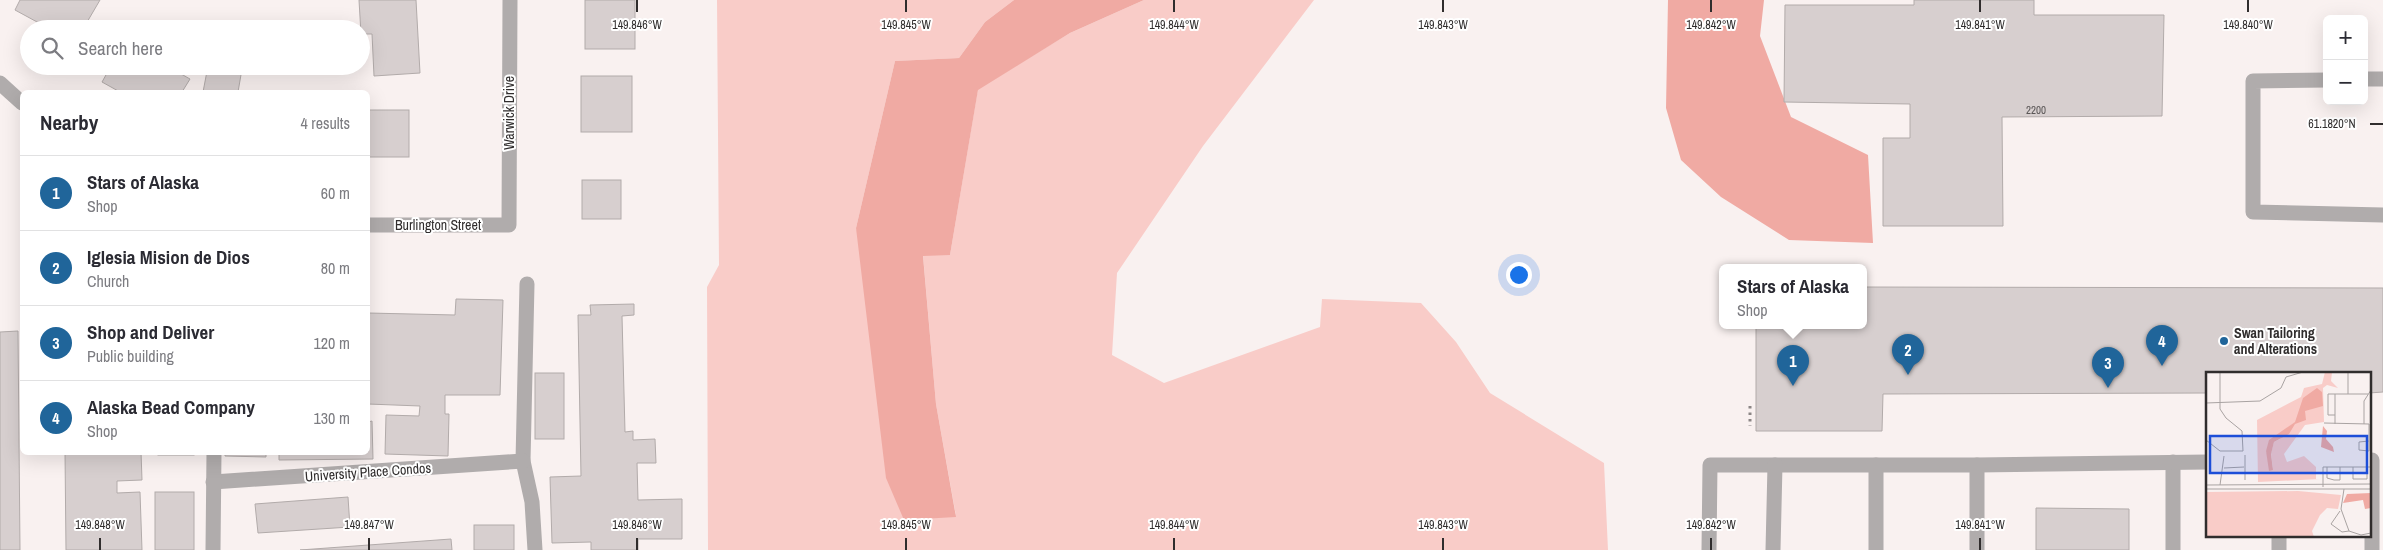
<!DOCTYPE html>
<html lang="en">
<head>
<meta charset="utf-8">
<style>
	body { margin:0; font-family:"Archivo Narrow",sans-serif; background:#f7f7f7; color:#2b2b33 }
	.controls { position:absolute; right:15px; top:15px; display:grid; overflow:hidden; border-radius:8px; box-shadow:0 5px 20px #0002 }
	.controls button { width:45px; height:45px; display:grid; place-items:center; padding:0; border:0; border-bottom:1px solid #e1e1e2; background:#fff; color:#2b2b33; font:25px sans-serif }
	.you { position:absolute; left:1518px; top:274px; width:18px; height:18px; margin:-12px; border:4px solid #fff; border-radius:50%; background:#1a73e8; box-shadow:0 0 0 8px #1a73e833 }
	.badge { display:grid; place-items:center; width:32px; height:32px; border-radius:50%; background:#20659a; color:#fff; font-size:16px; font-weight:700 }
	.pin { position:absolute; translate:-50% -41px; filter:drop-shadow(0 1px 2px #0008) }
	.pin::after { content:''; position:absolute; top:26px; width:18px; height:15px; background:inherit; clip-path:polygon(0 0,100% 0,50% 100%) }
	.popup { position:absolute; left:1719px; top:264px; width:148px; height:65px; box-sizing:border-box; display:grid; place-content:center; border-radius:8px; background:#fff; filter:drop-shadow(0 1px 4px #0005); font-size:16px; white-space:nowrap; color:#7c7c81 }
	.popup b { font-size:19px; color:#2b2b33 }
	.popup::after { content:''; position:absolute; left:50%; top:100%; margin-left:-10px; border:10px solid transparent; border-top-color:#fff }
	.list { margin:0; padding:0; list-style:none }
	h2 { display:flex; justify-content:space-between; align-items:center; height:65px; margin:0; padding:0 20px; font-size:21px }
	h2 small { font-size:16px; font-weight:400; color:#7c7c81 }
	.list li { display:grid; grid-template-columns:32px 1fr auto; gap:15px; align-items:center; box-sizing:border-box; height:75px; padding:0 20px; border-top:1px solid #e1e1e2 }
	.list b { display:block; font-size:19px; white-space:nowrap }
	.list p { margin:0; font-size:16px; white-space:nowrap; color:#7c7c81 }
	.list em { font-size:16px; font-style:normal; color:#7c7c81 }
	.icon { flex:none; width:28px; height:28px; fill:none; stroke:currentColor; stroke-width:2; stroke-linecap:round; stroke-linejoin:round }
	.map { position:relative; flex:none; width:2383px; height:550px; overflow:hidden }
	.search { position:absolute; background:#fff; box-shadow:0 5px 20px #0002; left:20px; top:20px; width:350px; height:55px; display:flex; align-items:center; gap:12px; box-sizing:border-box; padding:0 18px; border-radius:28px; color:#7c7c81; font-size:19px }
	.panel { position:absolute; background:#fff; box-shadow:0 5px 20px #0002; left:20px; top:90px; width:350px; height:365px; border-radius:8px }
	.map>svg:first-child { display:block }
</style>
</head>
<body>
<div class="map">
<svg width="2383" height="550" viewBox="0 0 2383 550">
	<rect width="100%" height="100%" fill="#f9f1f0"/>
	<polygon fill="#f9ccc8" points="717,0 1014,0 985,22 959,58 895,61 856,228 956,516 936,404 923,255 950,255 978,89 1070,33 1144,0 1314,0 1203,146 1117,273 1112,355 1164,383 1320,327 1322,299 1421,303 1456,342 1490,393 1604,463 1608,550 708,550 707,287 719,265"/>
	<g fill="#f0aaa3">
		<polygon points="1014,0 1144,0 1070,33 978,90 950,255 923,256 936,404 956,517 904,520 886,478 856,228 895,61 959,58 985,22"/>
		<polygon points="1668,0 1764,0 1760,36 1791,117 1868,155 1873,243 1789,240 1721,197 1681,160 1666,108"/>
	</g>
	<g fill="#d7cfcf" stroke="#b2abaa">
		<polygon points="20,0 100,0 83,29 50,29 15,10"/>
		<polygon points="359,0 416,0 420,73 374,76 372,34 361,34"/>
		<rect x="585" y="0" width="50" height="49"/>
		<polygon points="1914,0 2034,0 2034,15 2164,15 2162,116 2002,117 2003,226 1883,226 1883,138 1910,138 1910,104 1784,102 1785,5 1914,5"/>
		<polygon points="111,66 167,66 190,79 182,92 120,92 102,82"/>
		<polygon points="208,66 242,69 238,92 203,92"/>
		<rect x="581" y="76" width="51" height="56"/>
		<rect x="368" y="110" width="41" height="47"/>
		<rect x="582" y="180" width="39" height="39"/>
		<polygon points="1863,287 2383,288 2383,392 2369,393 2369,374 2207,374 2207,393 1883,394 1882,431 1756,431 1756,325 1863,325"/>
		<polygon points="456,299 503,300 500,395 445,395 445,414 449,414 448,456 385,454 386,415 419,416 420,406 368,404 368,313 455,315"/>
		<polygon points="634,304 634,315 622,316 625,432 633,431 633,440 655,439 656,463 637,463 638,500 682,499 682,539 638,539 638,550 591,550 591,542 552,543 550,477 581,476 578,315 591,315 590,305"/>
		<polygon points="18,331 20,550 0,550 0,332"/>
		<rect x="535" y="373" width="29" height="66"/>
		<polygon points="372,421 373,459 279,460 279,452 368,452 368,422"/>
		<polygon points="65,452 141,452 142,480 117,481 117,493 140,492 142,550 66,550"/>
		<rect x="158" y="452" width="36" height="3"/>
		<polygon points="225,452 266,452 266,457 225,456"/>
		<rect x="155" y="492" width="39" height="58"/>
		<polygon points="348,497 350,527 258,533 255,504"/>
		<polygon points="2036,508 2129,509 2129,550 2036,550"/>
		<rect x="474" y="525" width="40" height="25"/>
		<polygon points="451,539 452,550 300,550"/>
	</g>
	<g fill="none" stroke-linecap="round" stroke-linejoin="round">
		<polyline stroke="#8b8685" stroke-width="3" stroke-dasharray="2.5 4" stroke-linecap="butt" points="1750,406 1750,426"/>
		<g stroke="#b0acac" stroke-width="15">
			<polyline points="2364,79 2383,79"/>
			<polyline points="2327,80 2253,81 2253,212 2383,215"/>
			<polyline points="0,83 22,103"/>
			<polyline points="368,225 509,225 510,0"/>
			<polyline points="527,284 523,461 532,502 535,550"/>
			<polyline points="2372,460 2372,550"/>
			<polyline points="2173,462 2173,550"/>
			<polyline points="1977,465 1977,550"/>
			<polyline points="213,482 523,461"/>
			<polyline points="213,550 214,452"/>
			<polyline points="1709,550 1710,465 1977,465 2207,462"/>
			<polyline points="1773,550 1775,465"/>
			<polyline points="1876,550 1876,465"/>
			<polyline points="2279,550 2279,536"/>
		</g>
	</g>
	<path fill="none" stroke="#302d2d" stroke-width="2" d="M637,0V12M906,0V12M1174,0V12M1443,0V12M1711,0V12M1980,0V12M2248,0V12M2370,124H2383M100,538V550M369,538V550M637,538V550M906,538V550M1174,538V550M1443,538V550M1711,538V550M1980,538V550"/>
	<circle fill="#20659a" stroke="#fff" stroke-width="2" cx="2224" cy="341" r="5"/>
	<g text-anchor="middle" stroke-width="4" stroke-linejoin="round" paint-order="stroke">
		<g font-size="11" fill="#5a5656">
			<text x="2036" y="114">2200</text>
		</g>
		<g font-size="14" fill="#302d2d" stroke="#fff">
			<text transform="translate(509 113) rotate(-90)" y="5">Warwick Drive</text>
			<text x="438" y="230">Burlington Street</text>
			<text transform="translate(368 472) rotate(-4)" y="5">University Place Condos</text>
		</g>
		<g font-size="14" font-weight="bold" fill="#302d2d" stroke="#fff" text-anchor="start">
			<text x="2234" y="338">Swan Tailoring<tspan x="2234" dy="16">and Alterations</tspan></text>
		</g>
	</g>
	<g transform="translate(2206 372)">
		<rect width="165" height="165" fill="#f9f1f0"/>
		<path d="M119,0H126L125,9L132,16L121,13L117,16L118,50L99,53L78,82L81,90L98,84L110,95V107H114L52,110L51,48L95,25L98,16L116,12ZM89,50L74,67L68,70L65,81L67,98L60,79L69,66ZM92,119L135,123L132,137L121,136L114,143L106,159L108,165H0V120Z" fill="#f9ccc8" fill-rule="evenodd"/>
		<path d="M111,16L116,20L117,34L99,39L100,48L89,52L83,62L68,70L65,82L67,98L63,99L60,79L63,68L89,50L97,26ZM117,54L121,59L120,67L127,75L128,80L115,75ZM165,121V136L159,137L157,128L137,131L141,122Z" fill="#f0aaa3"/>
		<path fill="none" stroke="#a9a3a2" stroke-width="1" d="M142,0V22M80,5L97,0M129,22V52M0,31L54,29L75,16L80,5M129,43H122V22H162M118,51L163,52M158,52V29L165,18M163,52V79L153,78V70L163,69M0,68L14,79H37L36,59L20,46L14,37V0M39,83V108M121,95V106L128,108H134V95M147,95V107H161V95M18,96L38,95M0,113L165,112M14,113L18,84M117,115V95H165M0,117H165M138,117L135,137L143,159L155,163L165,161M134,139L125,152L136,160L143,159"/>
		<path fill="#1d4ed8" fill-opacity="0.15" stroke="#1d4ed8" stroke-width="2.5" d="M4,64H161V101H4Z"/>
		<rect width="165" height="165" fill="none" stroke="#302d2d" stroke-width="2.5"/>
	</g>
	<g font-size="12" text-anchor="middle" fill="#302d2d" stroke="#fff" stroke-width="4" stroke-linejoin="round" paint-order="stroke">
		<text x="637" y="29">149.846°W</text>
		<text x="906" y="29">149.845°W</text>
		<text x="1174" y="29">149.844°W</text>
		<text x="1443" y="29">149.843°W</text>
		<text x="1711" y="29">149.842°W</text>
		<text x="1980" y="29">149.841°W</text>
		<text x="2248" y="29">149.840°W</text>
		<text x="2332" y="128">61.1820°N</text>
		<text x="100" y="529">149.848°W</text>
		<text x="369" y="529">149.847°W</text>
		<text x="637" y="529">149.846°W</text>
		<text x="906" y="529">149.845°W</text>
		<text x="1174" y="529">149.844°W</text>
		<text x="1443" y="529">149.843°W</text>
		<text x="1711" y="529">149.842°W</text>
		<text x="1980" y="529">149.841°W</text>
	</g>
</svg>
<div class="controls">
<button>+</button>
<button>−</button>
</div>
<div class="you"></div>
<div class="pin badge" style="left:1793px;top:386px">1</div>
<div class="popup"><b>Stars of Alaska</b>Shop</div>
<div class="pin badge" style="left:1908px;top:375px">2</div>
<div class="pin badge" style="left:2108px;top:388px">3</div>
<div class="pin badge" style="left:2162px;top:366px">4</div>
<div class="search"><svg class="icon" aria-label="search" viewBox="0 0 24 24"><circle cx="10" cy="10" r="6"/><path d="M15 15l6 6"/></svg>Search here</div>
<section class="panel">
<h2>Nearby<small>4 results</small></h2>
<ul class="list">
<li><span class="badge">1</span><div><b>Stars of Alaska</b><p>Shop</p></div><em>60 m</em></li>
<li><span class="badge">2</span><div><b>Iglesia Mision de Dios</b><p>Church</p></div><em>80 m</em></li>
<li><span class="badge">3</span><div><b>Shop and Deliver</b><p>Public building</p></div><em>120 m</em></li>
<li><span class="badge">4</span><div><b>Alaska Bead Company</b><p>Shop</p></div><em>130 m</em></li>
</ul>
</section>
</div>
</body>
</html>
